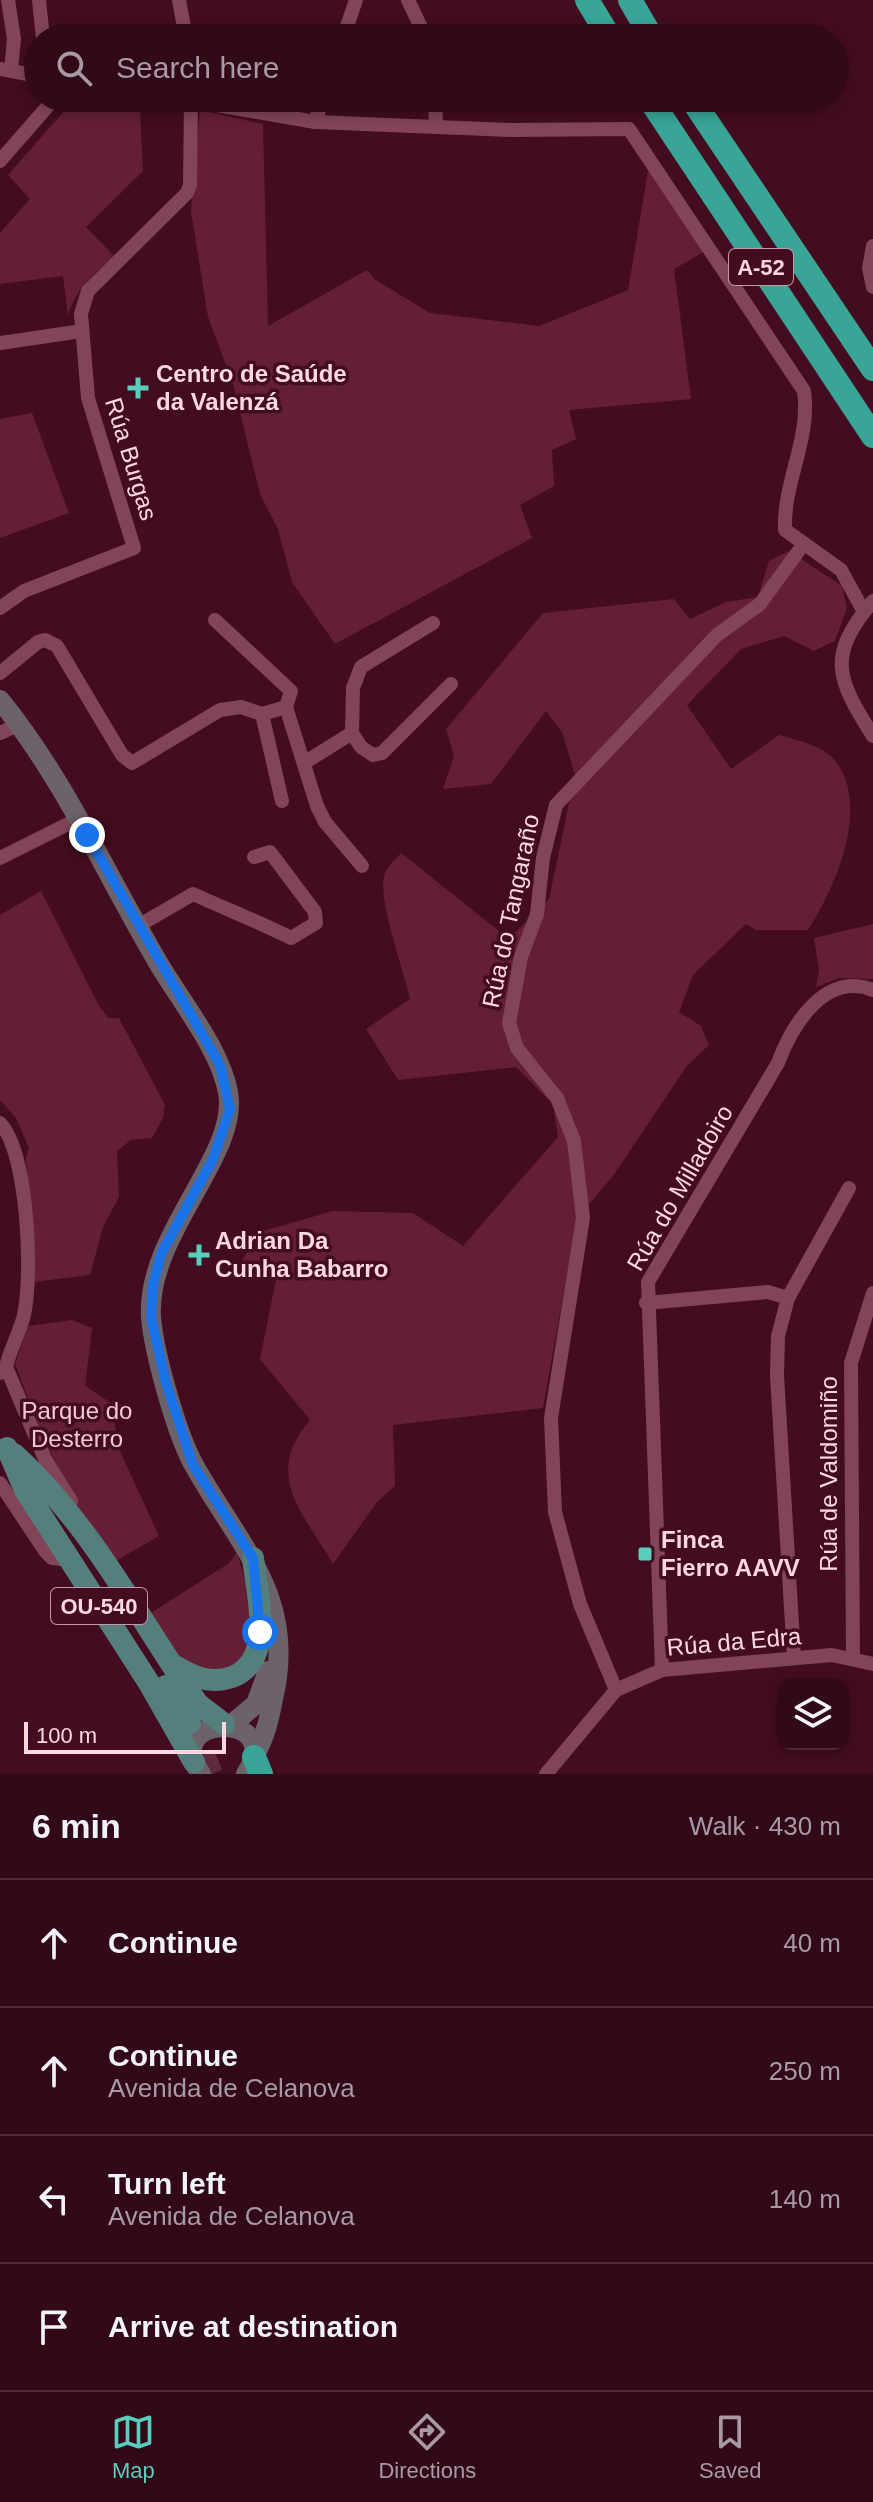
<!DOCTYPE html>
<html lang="en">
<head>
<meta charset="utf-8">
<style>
	body { margin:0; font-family:Arial,sans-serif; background:#3d1726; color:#f1f3f6 }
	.controls { position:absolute; right:24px; bottom:24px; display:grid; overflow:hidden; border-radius:16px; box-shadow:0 4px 12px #0003 }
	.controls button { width:72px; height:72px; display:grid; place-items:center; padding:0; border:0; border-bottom:2px solid #4d2a38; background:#320919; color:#f1f3f6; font:40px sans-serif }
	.scale { position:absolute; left:24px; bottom:20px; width:202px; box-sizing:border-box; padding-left:8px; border:4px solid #fcd7e0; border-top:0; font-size:22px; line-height:28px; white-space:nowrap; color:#fcd7e0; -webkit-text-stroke:6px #430c21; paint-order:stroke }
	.stop { position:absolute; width:24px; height:24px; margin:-18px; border:6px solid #1a73e8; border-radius:50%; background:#fff }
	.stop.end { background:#1a73e8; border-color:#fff; box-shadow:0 2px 8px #0008 }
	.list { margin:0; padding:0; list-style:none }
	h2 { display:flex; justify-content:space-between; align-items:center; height:104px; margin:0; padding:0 32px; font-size:34px }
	h2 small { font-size:26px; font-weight:400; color:#a89aa2 }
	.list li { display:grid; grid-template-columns:52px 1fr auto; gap:24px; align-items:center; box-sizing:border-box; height:128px; padding:0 32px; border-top:2px solid #4d2a38 }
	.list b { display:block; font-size:30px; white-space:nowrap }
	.list p { margin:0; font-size:26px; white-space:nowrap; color:#a89aa2 }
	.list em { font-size:26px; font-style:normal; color:#a89aa2 }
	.icon { flex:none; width:44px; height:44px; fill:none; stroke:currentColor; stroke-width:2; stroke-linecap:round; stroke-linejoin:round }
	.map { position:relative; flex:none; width:873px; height:1774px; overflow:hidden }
	.search { position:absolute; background:#320919; box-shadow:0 4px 12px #0003; left:24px; right:24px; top:24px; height:88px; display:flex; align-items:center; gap:20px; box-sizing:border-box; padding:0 28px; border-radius:44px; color:#a89aa2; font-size:30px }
	.sheet { height:616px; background:#320919 }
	nav { display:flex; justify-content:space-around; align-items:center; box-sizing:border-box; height:112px; border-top:2px solid #4d2a38; background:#320919; font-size:22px; color:#a89aa2 }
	nav a { display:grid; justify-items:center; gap:4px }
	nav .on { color:#5acebd }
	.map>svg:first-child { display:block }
</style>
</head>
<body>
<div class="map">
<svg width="873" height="1774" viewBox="0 0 873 1774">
	<rect width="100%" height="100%" fill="#430c21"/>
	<g fill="#641f37">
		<path d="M87,103L140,111L143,171L86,227L114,256C94,274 75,289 68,316L63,276L0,284V233L30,199L8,175L65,110Z"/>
		<polygon points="200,110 263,124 268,326 367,270 374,279 430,313 539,326 628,290 649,165 705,251 674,269 691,399 569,410 576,439 552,450 554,486 520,505 532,538 335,644 292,582 278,529 260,494 233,384 208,317 191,211"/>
		<polygon points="32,413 69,513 0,538 0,419"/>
		<path d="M789,551L842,586L847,608L835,641L814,651L784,636L741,649L687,705L731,769L779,735C797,740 816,744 831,756C873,800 838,883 808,930H756L746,924L693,975L679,1012L701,1026L709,1045L686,1067L613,1176L577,1218L543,1408L393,1425L395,1486L377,1502L333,1564C302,1511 263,1475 310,1420L260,1359L279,1264L241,1262L260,1232L333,1211L413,1213L463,1246L558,1137L553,1104L516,1067L398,1080L366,1029L410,999C404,970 376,897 385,873C387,866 397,858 401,853L509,939L549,899L575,775L562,732L546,711L491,784L443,789L454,756L446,729L543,613L674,599L690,619L726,602L758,597L769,561Z"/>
		<polygon points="41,891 98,1004 108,1018 119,1018 165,1105 163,1118 152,1138 131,1140 117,1151 119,1197 103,1227 90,1275 33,1282 26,1158 29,1148 16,1118 0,1100 0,915"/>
		<polygon points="873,924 873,979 839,978 816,987 819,970 814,938"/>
		<polygon points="72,1320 92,1328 85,1386 111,1403 119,1449 159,1536 114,1562 82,1524 68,1484 44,1441 15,1364 28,1326"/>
		<polygon points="237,1553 248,1589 251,1640 235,1669 186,1669 149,1614 228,1564"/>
	</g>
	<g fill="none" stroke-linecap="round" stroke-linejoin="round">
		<polyline stroke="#5f2a3e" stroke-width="22" stroke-dasharray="22 11" stroke-linecap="butt" points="191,1724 212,1774"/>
		<g stroke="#814557" stroke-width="14">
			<polyline points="8,0 14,39 11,70"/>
			<polyline points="39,0 43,38"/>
			<polyline points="179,0 186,38"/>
			<polyline points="408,0 426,38"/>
			<polyline points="343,38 356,0"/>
			<polyline points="0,69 38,76"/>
			<path d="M176,98L315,122L512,130L629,129L804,391C811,439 783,482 785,530L841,570L864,612"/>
			<polyline points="435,98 436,124"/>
			<polyline points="315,122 323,98"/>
			<polyline points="0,161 55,98"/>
			<polyline points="873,246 869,268 873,287"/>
			<polyline points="0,343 82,331"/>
			<path d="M873,601C826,656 837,679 873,736"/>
			<polyline points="0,608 24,591 134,548 88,398 81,314 88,291 187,193 190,185 191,100"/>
			<polyline points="215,620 291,691 286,707"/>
			<polyline points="0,673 38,642 45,640 57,646 122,755 132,763 220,710 241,707 262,714 286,707 317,806 325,822 362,866"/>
			<polyline points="262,714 282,801"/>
			<polyline points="0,733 20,724"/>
			<polyline points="352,733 361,747 373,755 382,753 451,684"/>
			<polyline points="304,763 352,733 353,688 361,667 433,623"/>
			<polyline points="0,858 78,819"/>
			<path d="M138,926L193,894C226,909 259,922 291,938L316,923L315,912L270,852L254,857"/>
			<path d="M0,1123C28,1152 33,1275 24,1315C20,1332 10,1349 6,1367L0,1373"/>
			<polyline points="646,1303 768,1292 788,1298"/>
			<polyline points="6,1367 45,1459 71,1501"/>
			<polyline points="0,1483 45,1551 52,1558 69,1560"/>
			<polyline points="794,1658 777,1375 778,1336 788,1298 849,1188"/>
			<polyline points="853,1658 851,1363 873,1293"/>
			<path d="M662,1670L648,1282L778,1063C792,1025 825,971 873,990"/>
			<polyline points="616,1690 580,1604 555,1512 551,1418 583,1218 574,1141 557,1098 517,1048 509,1023 521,957 537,914 543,858 556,805 717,635 760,604 803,545"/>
			<polyline points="546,1774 616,1690 662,1670 832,1655 873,1664"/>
		</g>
		<g stroke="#6b626a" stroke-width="20">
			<path d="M0,700C64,779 105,872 156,959C178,998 220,1048 228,1092C240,1155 146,1234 151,1317C154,1353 177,1436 195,1467C241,1548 297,1599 273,1699C269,1720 265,1738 254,1756"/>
			<polyline points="231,1725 256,1704 268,1671"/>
			<path d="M201,1774C157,1714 288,1709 246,1774"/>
		</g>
		<g stroke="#557f7d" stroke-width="22">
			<polyline points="7,1448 25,1490 149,1683 194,1762"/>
			<path d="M14,1454C91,1524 139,1619 198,1704L224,1724"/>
			<path d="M173,1665C191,1676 210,1685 232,1677C276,1660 257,1594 253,1558"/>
			<polyline points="166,1686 190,1723"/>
		</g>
		<g stroke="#38a596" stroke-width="24">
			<polyline points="587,0 610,38"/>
			<polyline points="630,0 652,38"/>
			<polyline points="649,98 873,436"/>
			<polyline points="691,98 873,369"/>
			<polyline points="254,1757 261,1774"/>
		</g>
	</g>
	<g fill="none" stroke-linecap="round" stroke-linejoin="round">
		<polyline stroke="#1a73e8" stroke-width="10" points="87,835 220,1065 230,1109 213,1159 161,1254 153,1285 151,1317 166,1383 193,1465 253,1558 260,1632"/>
	</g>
	<g fill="#5acebd" stroke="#430c21" stroke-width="3">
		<path d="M134 376h8v8h8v8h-8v8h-8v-8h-8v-8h8z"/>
		<path d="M195 1243h8v8h8v8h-8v8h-8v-8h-8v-8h8z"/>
		<rect x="637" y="1546" width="16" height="16" rx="4"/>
	</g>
	<g text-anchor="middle" stroke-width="7" stroke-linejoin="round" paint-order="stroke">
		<g fill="#430c21" stroke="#c49aa7" stroke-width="2">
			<rect x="729" y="249" width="64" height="36" rx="6"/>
			<rect x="51" y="1588" width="96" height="36" rx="6"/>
		</g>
		<g font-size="22" font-weight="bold" fill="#fcd7e0">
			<text x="761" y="275">A-52</text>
			<text x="99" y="1614">OU-540</text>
		</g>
		<g font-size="24" font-weight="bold" fill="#fcd7e0" stroke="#430c21" text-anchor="start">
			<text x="156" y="382">Centro de Saúde<tspan x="156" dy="28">da Valenzá</tspan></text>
			<text x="215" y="1249">Adrian Da<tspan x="215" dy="28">Cunha Babarro</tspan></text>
			<text x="661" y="1548">Finca<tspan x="661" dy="28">Fierro AAVV</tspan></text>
		</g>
		<g font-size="24" fill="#fcd7e0" stroke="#430c21">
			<text transform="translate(131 459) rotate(73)" y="8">Rúa Burgas</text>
			<text transform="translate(511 911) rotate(-78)" y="8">Rúa do Tangaraño</text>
			<text transform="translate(680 1188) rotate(-60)" y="8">Rúa do Milladoiro</text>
			<text transform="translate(829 1474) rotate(-90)" y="8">Rúa de Valdomiño</text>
			<text transform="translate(734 1642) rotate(-5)" y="8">Rúa da Edra</text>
		</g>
		<g font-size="24" fill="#f5c7d2" stroke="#430c21">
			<text x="77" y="1419">Parque do<tspan x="77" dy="28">Desterro</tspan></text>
		</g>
	</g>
</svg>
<div class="controls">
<button><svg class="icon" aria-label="layers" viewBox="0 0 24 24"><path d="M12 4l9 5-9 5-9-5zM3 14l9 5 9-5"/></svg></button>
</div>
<div class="scale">100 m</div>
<div class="stop" style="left:260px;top:1632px"></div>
<div class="stop end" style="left:87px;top:835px"></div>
<div class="search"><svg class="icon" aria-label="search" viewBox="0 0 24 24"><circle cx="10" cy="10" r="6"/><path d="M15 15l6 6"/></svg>Search here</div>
</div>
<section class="sheet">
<h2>6 min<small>Walk · 430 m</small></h2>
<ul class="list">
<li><svg class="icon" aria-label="ahead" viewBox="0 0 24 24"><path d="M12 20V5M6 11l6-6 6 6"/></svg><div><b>Continue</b></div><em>40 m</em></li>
<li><svg class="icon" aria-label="ahead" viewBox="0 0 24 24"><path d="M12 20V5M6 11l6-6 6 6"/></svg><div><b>Continue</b><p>Avenida de Celanova</p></div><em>250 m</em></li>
<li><svg class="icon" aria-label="left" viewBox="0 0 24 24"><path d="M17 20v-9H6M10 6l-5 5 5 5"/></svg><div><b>Turn left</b><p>Avenida de Celanova</p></div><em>140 m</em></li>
<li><svg class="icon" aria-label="arrive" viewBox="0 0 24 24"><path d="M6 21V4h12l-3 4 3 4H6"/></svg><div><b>Arrive at destination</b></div></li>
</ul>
</section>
<nav>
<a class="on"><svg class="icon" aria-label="map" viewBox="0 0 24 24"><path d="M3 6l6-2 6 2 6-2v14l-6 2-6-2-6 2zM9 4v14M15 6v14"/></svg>Map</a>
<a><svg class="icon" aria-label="directions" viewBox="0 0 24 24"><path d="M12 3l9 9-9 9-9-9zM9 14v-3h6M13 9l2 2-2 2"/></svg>Directions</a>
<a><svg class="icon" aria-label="saved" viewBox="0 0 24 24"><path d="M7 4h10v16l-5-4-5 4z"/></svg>Saved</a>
</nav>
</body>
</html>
